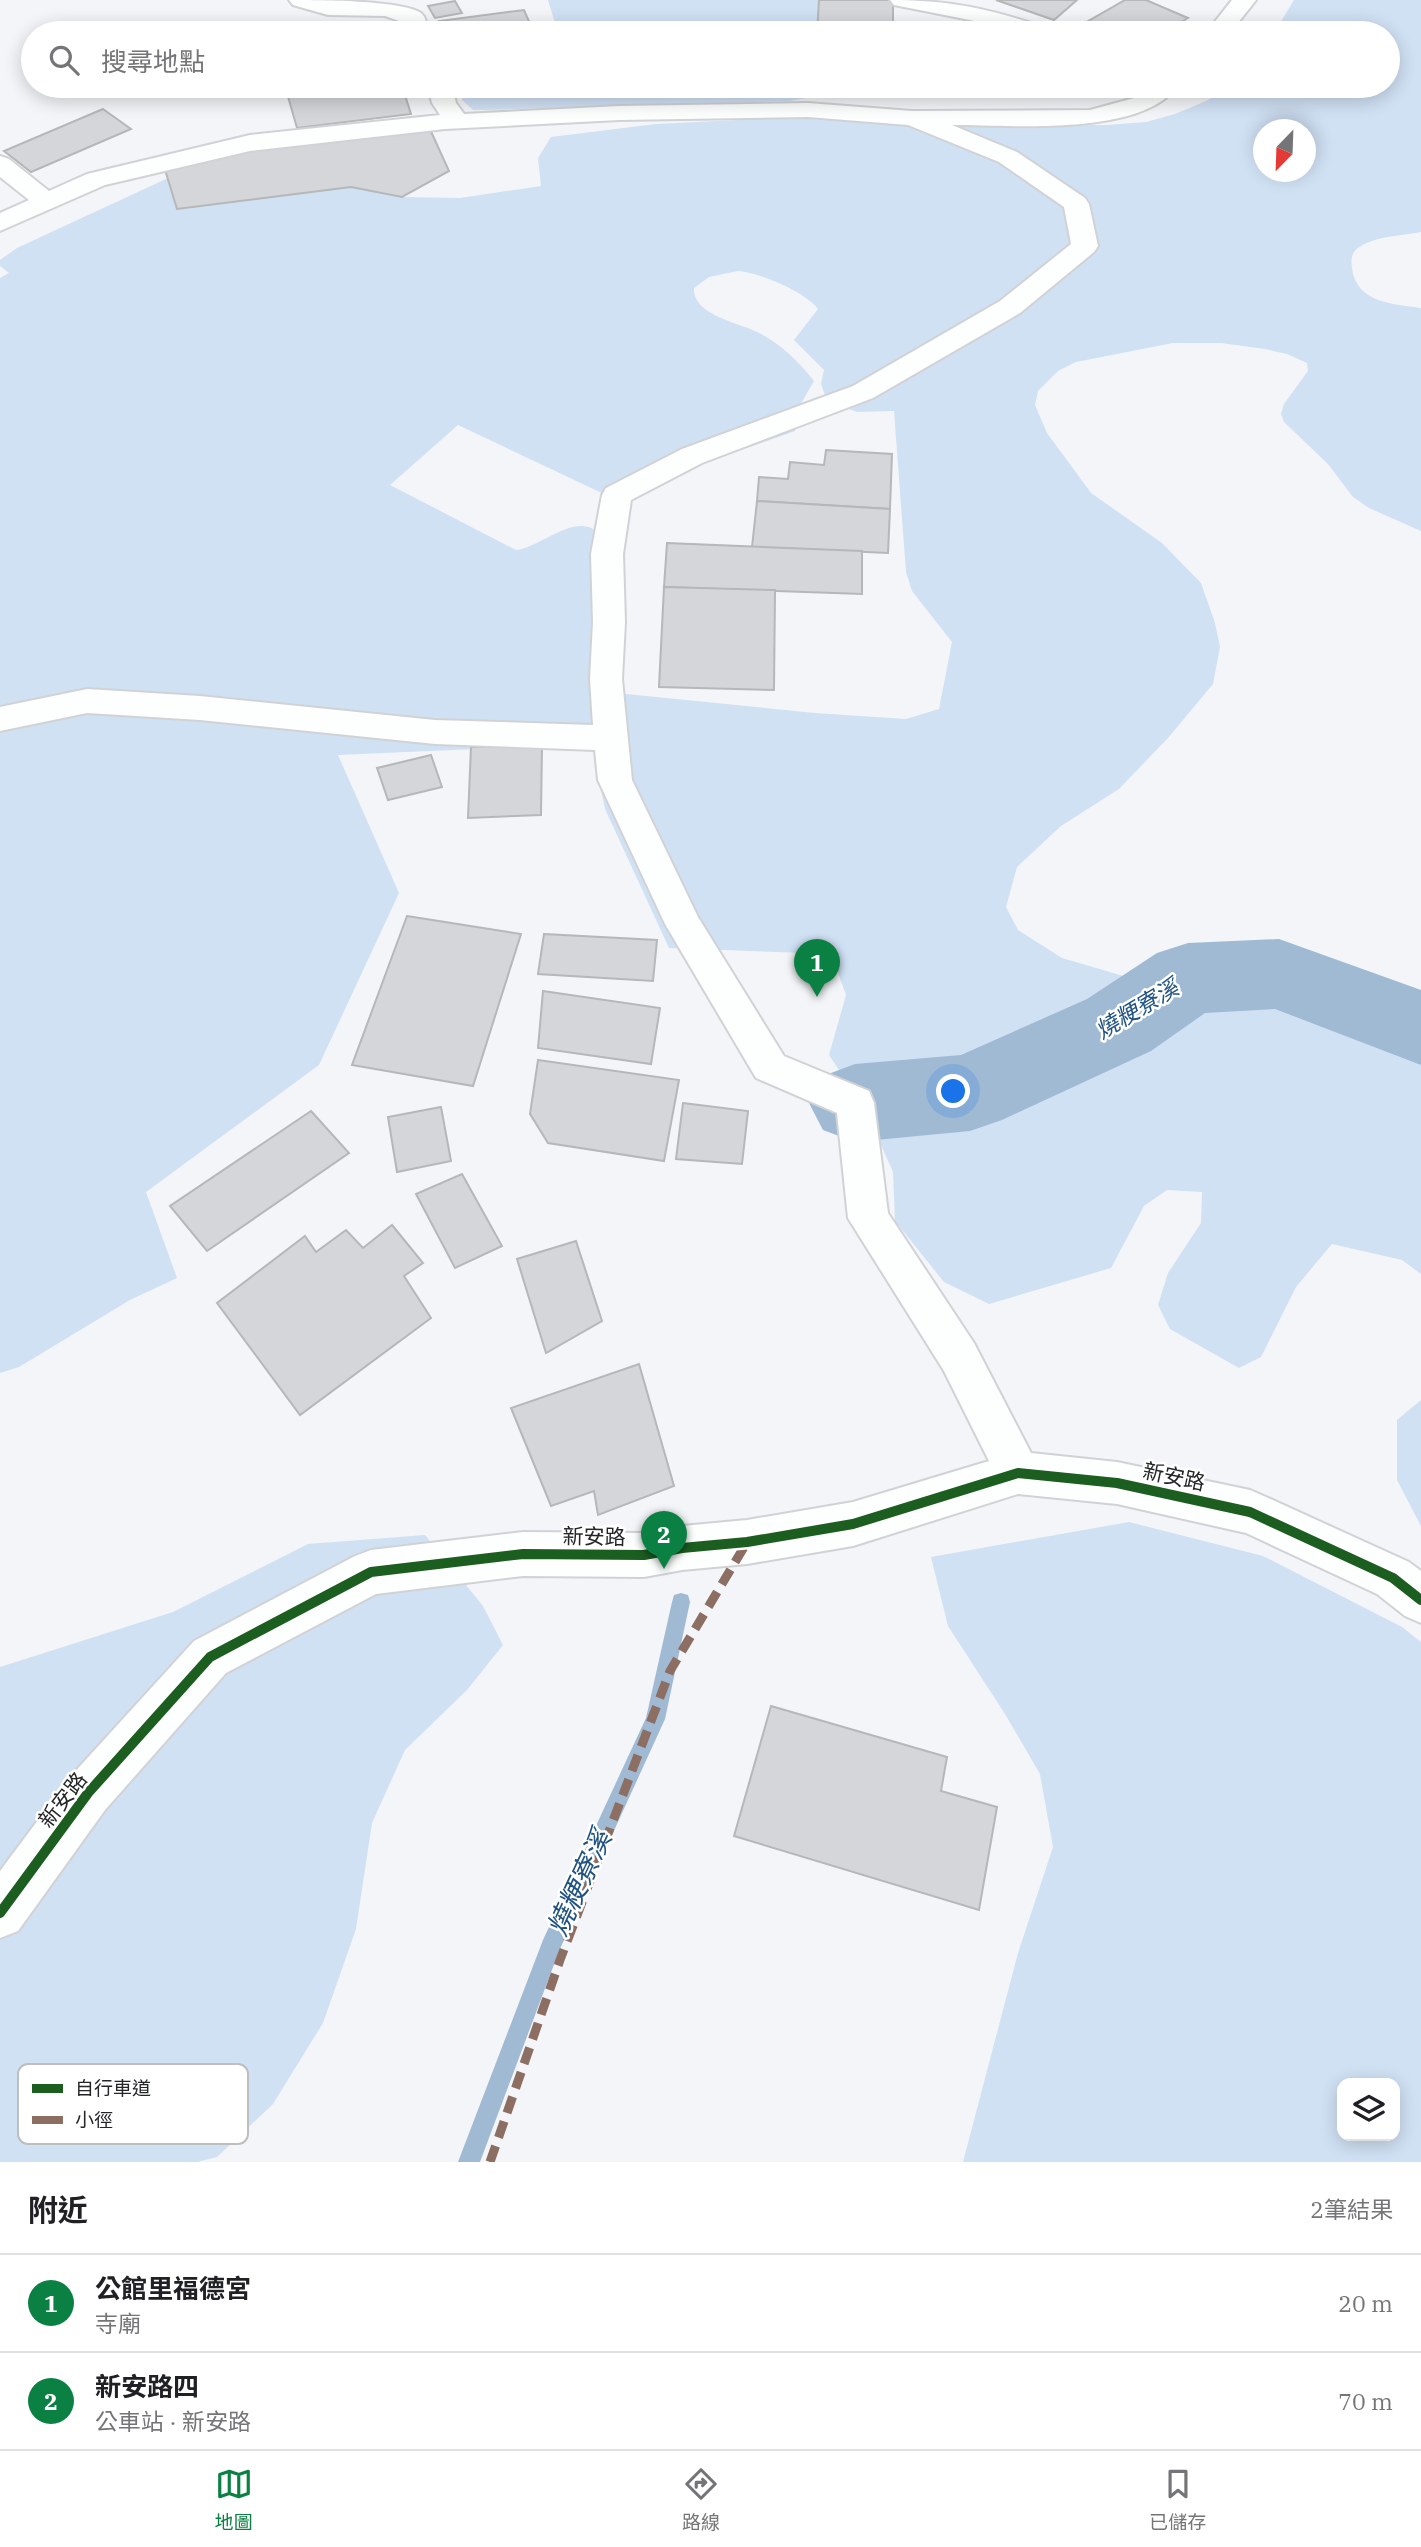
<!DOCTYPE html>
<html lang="zh-TW">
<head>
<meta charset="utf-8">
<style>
	body { margin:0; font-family:"IBM Plex Serif","Noto Sans TC",serif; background:#f2f2f2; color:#202124 }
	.controls { position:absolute; right:21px; bottom:21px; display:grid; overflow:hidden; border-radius:14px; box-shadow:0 4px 18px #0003 }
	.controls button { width:63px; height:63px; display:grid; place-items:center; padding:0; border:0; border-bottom:2px solid #e0e0e0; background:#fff; color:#202124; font:35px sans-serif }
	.compass { position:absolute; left:1253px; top:119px; width:63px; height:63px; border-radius:50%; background:#fff; box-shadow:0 4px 18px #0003; rotate:203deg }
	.you { position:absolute; left:954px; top:1092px; width:24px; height:24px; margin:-18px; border:5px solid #fff; border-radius:50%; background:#1a73e8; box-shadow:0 0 0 10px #1a73e833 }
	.badge { display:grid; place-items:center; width:46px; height:46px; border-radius:50%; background:#0b8043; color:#fff; font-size:23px; font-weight:700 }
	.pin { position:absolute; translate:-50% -58px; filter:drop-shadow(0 2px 4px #0008) }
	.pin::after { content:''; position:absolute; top:37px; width:24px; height:21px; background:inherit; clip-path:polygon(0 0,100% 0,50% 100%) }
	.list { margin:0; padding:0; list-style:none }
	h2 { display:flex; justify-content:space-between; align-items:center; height:91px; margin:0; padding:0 28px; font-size:30px }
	h2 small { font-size:23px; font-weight:400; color:#757577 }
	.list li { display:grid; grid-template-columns:46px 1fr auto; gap:21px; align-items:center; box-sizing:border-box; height:98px; padding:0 28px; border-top:2px solid #e0e0e0 }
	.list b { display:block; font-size:26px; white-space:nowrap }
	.list p { margin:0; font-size:23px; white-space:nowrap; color:#757577 }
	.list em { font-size:23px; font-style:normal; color:#757577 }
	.icon { flex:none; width:38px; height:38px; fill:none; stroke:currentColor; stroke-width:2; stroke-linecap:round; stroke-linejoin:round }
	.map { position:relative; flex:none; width:1421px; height:2162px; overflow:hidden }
	.search { position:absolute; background:#fff; box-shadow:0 4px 18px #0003; left:21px; right:21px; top:21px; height:77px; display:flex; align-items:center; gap:18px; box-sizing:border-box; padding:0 24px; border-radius:38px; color:#757577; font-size:26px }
	.sheet { height:287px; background:#fff }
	nav { display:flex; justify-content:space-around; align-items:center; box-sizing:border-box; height:98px; border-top:2px solid #e0e0e0; background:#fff; font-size:19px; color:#757577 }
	nav a { display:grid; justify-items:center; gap:4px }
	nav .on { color:#0b8043 }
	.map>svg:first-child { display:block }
</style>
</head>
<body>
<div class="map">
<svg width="1421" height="2162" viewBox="0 0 1421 2162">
	<rect width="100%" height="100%" fill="#f3f5f8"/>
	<g fill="#d0e1f4" fill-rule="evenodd">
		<polygon points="548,0 844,0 840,33 558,33"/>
		<path d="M1294,0H1421V232C1401,236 1374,236 1358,248C1351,253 1351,260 1352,268C1356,303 1393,304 1421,308V531L1369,508L1353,497L1328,464L1284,422L1281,414L1284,404L1308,371L1307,363L1287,354L1265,349L1221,343H1173L1076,362L1058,371L1038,391L1035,405L1047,433L1091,493L1162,543L1201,583L1215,623L1220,647L1213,684L1168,738L1119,789L1061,826L1017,867L1006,907L1018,930L1062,958L1161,987L1342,1001L1421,1028V1274L1402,1260L1332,1244L1296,1287L1261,1357L1239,1368L1170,1329L1158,1305L1168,1273L1201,1223L1202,1192L1167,1190L1144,1206L1111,1268L989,1304L944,1282L895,1221L893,1172L865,1109L829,1055L846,995L836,967L806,953L669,948L605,809L592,744L338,755L399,893L319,1065L146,1192L177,1278L130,1300L19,1367L0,1373V278L9,273L0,266V260L17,248L168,178L178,209L351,187L402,197L460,198L541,186L538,158L551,137L656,124L780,118L961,124L1107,125L1146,122L1175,114L1206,101L1232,86H1388V33H1274ZM1264,130H1306V172H1264ZM738,271C758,272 806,292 818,309L794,340L824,370L821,384L827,401L857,412L894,411L906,572L912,591L952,642L939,709L906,719L815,713L626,694L594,684L598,533C576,511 540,548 516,550L390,485L458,425L623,503L693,467L795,431L799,407L814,381C800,363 782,345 761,334C742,323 692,316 694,288L709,277Z"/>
		<polygon points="467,86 828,86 826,94 790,101 486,110 473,110 462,100"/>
		<polygon points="1421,1400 1421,1526 1397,1480 1397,1420"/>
		<path d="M1129,1522L1263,1556L1402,1627L1421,1642V2162H963L1018,1953L1053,1847L1040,1774L1005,1714L948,1626L931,1557ZM1342,2083H1395V2136H1342Z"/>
		<polygon points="425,1535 483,1606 503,1645 467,1690 405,1750 372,1823 356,1929 323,2023 273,2104 217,2157 197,2162 0,2162 0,1667 173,1612 308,1544"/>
	</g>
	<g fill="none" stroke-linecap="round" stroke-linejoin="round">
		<polygon fill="#a0bad4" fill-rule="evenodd" points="681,1593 688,1595 690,1602 665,1719 559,1951 480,2162 458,2162 543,1940 646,1718 672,1602 674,1595"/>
		<polygon fill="#a0bad4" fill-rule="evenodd" points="1279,939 1421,990 1421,1065 1275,1009 1205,1013 1151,1051 1002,1120 970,1131 855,1142 823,1130 809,1103 823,1076 855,1064 961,1055 1087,999 1157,953 1188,943"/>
	</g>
	<g fill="#d5d6d9" stroke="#b5b7b9" stroke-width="2">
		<polygon points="819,0 893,0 893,33 817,33"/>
		<polygon points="996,0 1077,0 1054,20"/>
		<polygon points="1125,0 1146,0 1188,18 1163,33 1108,33 1085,23"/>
		<polygon points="455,1 462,13 435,18 428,6"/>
		<polygon points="524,10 534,33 444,33 439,21"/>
		<polygon points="382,25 385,33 320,33"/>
		<polygon points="285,86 402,86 411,114 297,128"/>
		<polygon points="103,109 131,129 31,172 4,151"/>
		<polygon points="429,127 449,171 402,197 351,187 177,209 163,163 304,138"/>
		<polygon points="826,450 892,454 890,509 757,501 759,477 788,479 790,462 824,465"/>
		<polygon points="757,501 890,509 888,553 752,547"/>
		<polygon points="667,543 862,551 862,594 664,587"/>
		<polygon points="664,587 775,590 774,690 659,687"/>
		<polygon points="542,745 541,815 468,818 471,747"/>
		<polygon points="431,755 442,787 388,800 377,768"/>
		<polygon points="407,916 521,934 473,1086 352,1065"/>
		<polygon points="544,934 657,940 653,981 538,974"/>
		<polygon points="543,991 660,1008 651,1064 538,1048"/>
		<polygon points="538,1060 679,1080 664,1161 548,1143 530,1114"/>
		<polygon points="683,1103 748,1111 742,1164 676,1159"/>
		<polygon points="441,1107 451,1161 397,1172 388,1117"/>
		<polygon points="311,1111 349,1153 207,1251 170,1206"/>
		<polygon points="462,1174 502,1246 455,1268 416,1194"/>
		<polygon points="392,1225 423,1263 404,1276 431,1318 300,1415 217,1303 305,1236 316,1252 346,1230 363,1248"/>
		<polygon points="576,1241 602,1321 546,1353 517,1259"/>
		<polygon points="639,1364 674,1486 598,1515 594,1491 551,1506 511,1408"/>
		<polygon points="771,1706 947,1757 941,1791 997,1807 979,1910 734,1836"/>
	</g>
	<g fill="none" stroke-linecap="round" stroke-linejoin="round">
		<g stroke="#d1d2d5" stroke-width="4">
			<g id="minor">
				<path d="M289,0C316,0 402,0 421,13C427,18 426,25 427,33H403L402,22L385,16L328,15L293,5Z"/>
				<path d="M890,0C951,0 990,9 1047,28L1051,33H1017L990,24L894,5Z"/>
				<polygon points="1232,0 1256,0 1230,33 1206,33"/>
				<path d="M428,86H452L456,103L464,114L619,106L808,103L912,111L1090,110L1138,97L1151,86H1177C1142,137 1009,125 952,125L1017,152L1085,198L1089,204L1098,246L1094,252L1020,313L873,398L702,463L631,500L623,554L625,622L622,679L632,780L698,917L784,1056L869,1091L874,1103L888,1213L974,1343L1031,1453L1117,1462L1250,1490L1266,1497L1409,1562L1421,1571V1623L1405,1616L1377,1594L1246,1533L1117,1504L1018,1494L853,1546L747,1564L682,1570L644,1577L523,1576L376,1594L226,1673L105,1810L18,1931L0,1938V1871L71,1776L194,1641L355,1556L371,1550L523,1532L644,1533L682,1526L747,1520L853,1502L989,1461L944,1371L848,1218L837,1113L756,1078L665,924L598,780L595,750L435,744L200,720L87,713L0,731V707L87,689L200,696L435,720L593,725L590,679L593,622L591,554L602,495L606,488L682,449L853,386L1000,301L1071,244L1064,207L999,162L908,125L808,117L619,120L445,129L250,151L105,185L0,231V213L29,200L0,177V156L9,159L49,191L87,174L250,135L440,115L432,103Z"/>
			</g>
		</g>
		<use href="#minor" fill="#fdfefe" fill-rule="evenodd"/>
		<polyline stroke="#8d6e63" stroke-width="9" stroke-dasharray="17 9" stroke-linecap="butt" points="490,2162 560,1960 670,1671 747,1542"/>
		<g stroke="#fff" stroke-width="15">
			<polyline id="cycleway" points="0,1913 88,1793 210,1657 371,1572 523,1554 644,1555 682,1548 747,1542 853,1524 1018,1473 1117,1483 1250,1512 1393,1578 1421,1600"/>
		</g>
		<use href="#cycleway" stroke="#1b5e20" stroke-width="10"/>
	</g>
	<g text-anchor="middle" stroke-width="5" stroke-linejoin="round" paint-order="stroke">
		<g font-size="21" fill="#232526" stroke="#fff">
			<text transform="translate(1174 1477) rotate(12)" y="7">新安路</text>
			<text transform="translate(594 1537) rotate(1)" y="7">新安路</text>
			<text transform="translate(63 1800) rotate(-52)" y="7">新安路</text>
		</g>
		<g font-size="23" font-style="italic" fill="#205382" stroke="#fff">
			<text transform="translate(1137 1009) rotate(-31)" y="8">燒粳寮溪</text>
		</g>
		<g font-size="28" font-style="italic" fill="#205382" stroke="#fff">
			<text transform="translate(579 1883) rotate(-65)" y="10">燒粳寮溪</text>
		</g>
	</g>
	<rect x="18" y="2064" width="230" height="80" rx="10" fill="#fff" stroke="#bdbebe" stroke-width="2"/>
	<rect x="32" y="2084" width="31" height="9" fill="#1b5e20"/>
	<rect x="32" y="2116" width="31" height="8" fill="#8d6e63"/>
	<g font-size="19" fill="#232526">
		<text x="75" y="2095">自行車道</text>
		<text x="75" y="2127">小徑</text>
	</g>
</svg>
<div class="controls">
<button><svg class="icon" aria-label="layers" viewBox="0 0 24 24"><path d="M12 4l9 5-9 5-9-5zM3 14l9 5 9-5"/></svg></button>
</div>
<svg class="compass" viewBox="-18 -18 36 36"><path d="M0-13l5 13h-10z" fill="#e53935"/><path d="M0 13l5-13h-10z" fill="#757577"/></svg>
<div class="you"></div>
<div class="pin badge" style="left:817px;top:997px">1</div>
<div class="pin badge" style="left:664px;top:1569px">2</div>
<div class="search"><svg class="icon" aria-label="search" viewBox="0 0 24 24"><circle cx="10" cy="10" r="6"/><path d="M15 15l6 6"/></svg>搜尋地點</div>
</div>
<section class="sheet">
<h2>附近<small>2筆結果</small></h2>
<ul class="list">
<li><span class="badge">1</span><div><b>公館里福德宮</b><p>寺廟</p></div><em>20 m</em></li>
<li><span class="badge">2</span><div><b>新安路四</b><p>公車站 · 新安路</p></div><em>70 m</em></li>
</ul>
</section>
<nav>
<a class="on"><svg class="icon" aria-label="map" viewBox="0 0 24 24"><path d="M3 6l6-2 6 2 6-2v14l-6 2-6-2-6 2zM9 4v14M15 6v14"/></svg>地圖</a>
<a><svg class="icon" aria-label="directions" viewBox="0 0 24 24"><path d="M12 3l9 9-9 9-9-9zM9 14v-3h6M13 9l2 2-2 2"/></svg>路線</a>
<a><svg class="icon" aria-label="saved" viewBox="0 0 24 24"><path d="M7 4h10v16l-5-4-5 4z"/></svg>已儲存</a>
</nav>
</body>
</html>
